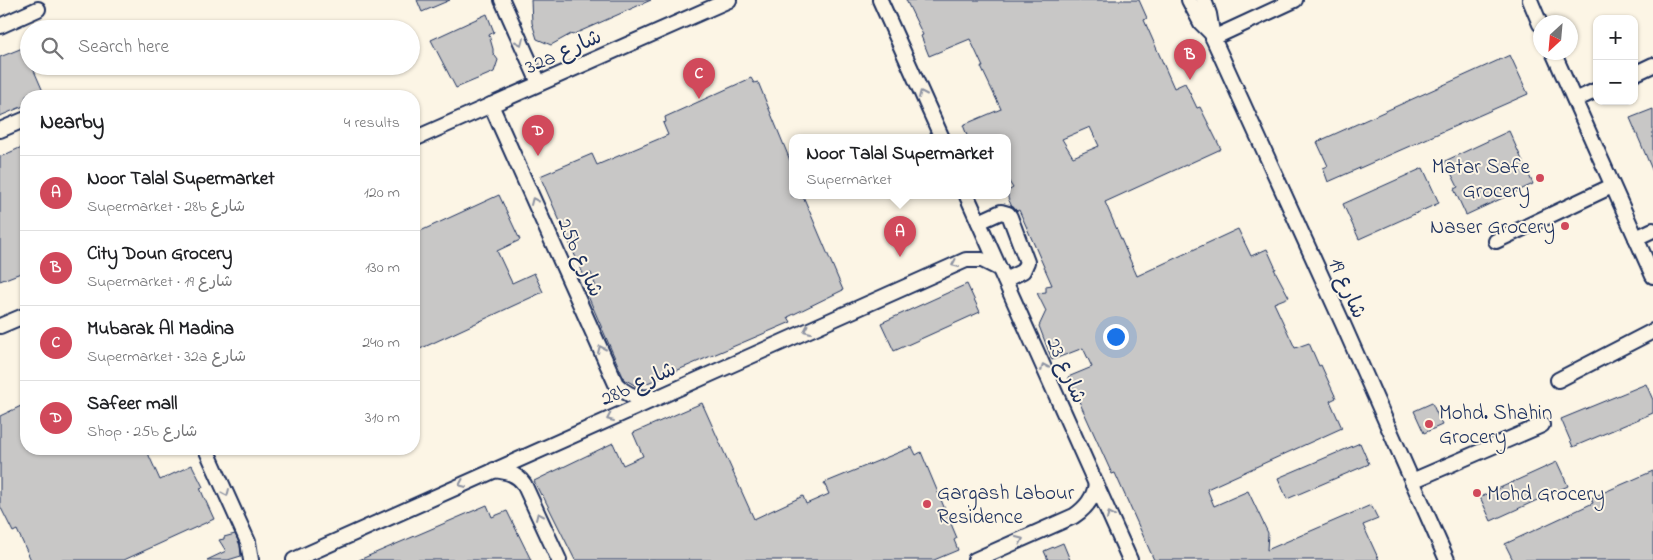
<!DOCTYPE html>
<html lang="en">
<head>
<meta charset="utf-8">
<style>
	body { margin:0; font-family:"Indie Flower","Playpen Sans Arabic",sans-serif; background:#f2f2f2; color:#202124 }
	.controls { position:absolute; right:15px; top:15px; display:grid; overflow:hidden; border-radius:10px; box-shadow:0 1px 4px #0004 }
	.controls button { width:45px; height:45px; display:grid; place-items:center; padding:0; border:0; border-bottom:1px solid #e0e0e0; background:#fff; color:#202124; font:25px sans-serif }
	.compass { position:absolute; left:1533px; top:15px; width:45px; height:45px; border-radius:50%; background:#fff; box-shadow:0 1px 4px #0004; rotate:206deg }
	.you { position:absolute; left:1115px; top:336px; width:18px; height:18px; margin:-12px; border:4px solid #fff; border-radius:50%; background:#1a73e8; box-shadow:0 0 0 8px #1a73e833 }
	.badge { display:grid; place-items:center; width:32px; height:32px; border-radius:50%; background:#d1495b; color:#fff; font-size:16px; font-weight:700 }
	.pin { position:absolute; translate:-50% -41px; filter:drop-shadow(0 1px 2px #0008) }
	.pin::after { content:''; position:absolute; top:26px; width:18px; height:15px; background:inherit; clip-path:polygon(0 0,100% 0,50% 100%) }
	.popup { position:absolute; left:789px; top:134px; width:222px; height:65px; box-sizing:border-box; display:grid; place-content:center; border-radius:10px; background:#fff; filter:drop-shadow(0 1px 4px #0005); font-size:16px; white-space:nowrap; color:#757577 }
	.popup b { font-size:19px; color:#202124 }
	.popup::after { content:''; position:absolute; left:50%; top:100%; margin-left:-10px; border:10px solid transparent; border-top-color:#fff }
	.list { margin:0; padding:0; list-style:none }
	h2 { display:flex; justify-content:space-between; align-items:center; height:65px; margin:0; padding:0 20px; font-size:21px }
	h2 small { font-size:16px; font-weight:400; color:#757577 }
	.list li { display:grid; grid-template-columns:32px 1fr auto; gap:15px; align-items:center; box-sizing:border-box; height:75px; padding:0 20px; border-top:1px solid #e0e0e0 }
	.list b { display:block; font-size:19px; white-space:nowrap }
	.list p { margin:0; font-size:16px; white-space:nowrap; color:#757577 }
	.list em { font-size:16px; font-style:normal; color:#757577 }
	.icon { flex:none; width:28px; height:28px; fill:none; stroke:currentColor; stroke-width:2; stroke-linecap:round; stroke-linejoin:round }
	.map { position:relative; flex:none; width:1653px; height:560px; overflow:hidden }
	.search { position:absolute; background:#fff; box-shadow:0 1px 4px #0004; left:20px; top:20px; width:400px; height:55px; display:flex; align-items:center; gap:12px; box-sizing:border-box; padding:0 18px; border-radius:28px; color:#757577; font-size:19px }
	.panel { position:absolute; background:#fff; box-shadow:0 1px 4px #0004; left:20px; top:90px; width:400px; height:365px; border-radius:20px }
	.map>svg:first-child { display:block }
</style>
</head>
<body>
<div class="map">
<svg width="1653" height="560" viewBox="0 0 1653 560">
	<rect width="100%" height="100%" fill="#fcf5e5"/>
	<filter id="ink" filterUnits="userSpaceOnUse"><feTurbulence type="fractalNoise" baseFrequency=".02" numOctaves="2"/><feDisplacementMap in="SourceGraphic" scale="10" xChannelSelector="R" yChannelSelector="G"/><feConvolveMatrix kernelMatrix="1 2 1 2 8 2 1 2 1" color-interpolation-filters="sRGB"/></filter>
	<g filter="url(#ink)">
		<g fill="#c8c7c6" stroke="#1b2f5e" fill-rule="evenodd">
			<polygon points="417,0 450,0 422,12"/>
			<polygon points="531,0 651,0 572,35 571,34 551,45 537,39 532,23"/>
			<path d="M906,0H1139L1147,18L1144,20L1174,88L1185,83L1197,108L1200,107L1221,149L1105,202L1137,276L1238,229L1251,256L1267,249L1276,269H1274L1289,297L1274,303L1295,348L1309,343L1319,366L1321,365L1336,398L1330,401L1342,428L1207,489L1214,506L1248,491L1268,533L1267,550L1371,505L1378,519L1363,525L1379,560H1154L1115,473L1112,474L1068,377L1092,367L1083,348L1052,360L1039,326L1046,311L1037,293L1046,292V286L1052,285L1019,210L1017,211L1012,207L1008,198V191L1013,188L1008,180V138H968L963,125L1001,109L981,67H983L970,39L929,56L921,36L923,35ZM1090,127L1099,146L1073,157L1062,139Z"/>
			<polygon points="487,14 494,32 489,35 493,49 493,53 498,60 494,72 456,88 431,40"/>
			<polygon points="25,47 29,57 29,66 32,66 45,96 26,96 26,105 0,116 0,57"/>
			<polygon points="1510,55 1528,94 1328,182 1323,168 1328,166 1317,142"/>
			<polygon points="751,78 754,83 758,82 792,165 792,196 803,196 843,290 788,317 791,322 638,387 624,379 588,296 598,293 591,273 584,276 540,176 592,154 597,165 668,135 663,123 666,122 665,117"/>
			<polygon points="1653,109 1653,172 1630,118"/>
			<polygon points="1509,131 1533,184 1466,215 1454,189 1458,187 1445,161"/>
			<polygon points="26,145 26,271 0,281 0,157"/>
			<polygon points="1423,168 1439,203 1359,239 1343,204"/>
			<polygon points="499,195 520,240 497,251 512,283 534,273 543,292 420,349 414,336 414,234"/>
			<polygon points="967,284 980,312 894,351 881,323"/>
			<polygon points="1646,384 1653,400 1653,413 1573,447 1561,419"/>
			<polygon points="702,403 754,519 803,496 806,504 829,494 824,483 912,447 916,455 921,452 957,538 954,540 958,550 934,560 575,560 542,494 541,495 534,481 613,443 623,465 643,456 633,433"/>
			<polygon points="1432,403 1442,425 1424,433 1414,411"/>
			<polygon points="21,406 22,410 26,409 26,449 146,449 160,480 192,465 203,487 200,488 203,495 214,519 124,560 31,560 17,530 13,532 0,506 0,416"/>
			<polygon points="1360,443 1369,464 1287,499 1278,478"/>
			<polygon points="1557,462 1568,486 1491,521 1480,497"/>
			<polygon points="1653,471 1653,560 1513,560 1505,544 1593,503 1591,498"/>
			<polygon points="487,505 492,517 507,511 531,560 359,560"/>
			<polygon points="235,534 240,545 241,556 228,560 207,560 226,551 219,540 224,539 224,537"/>
			<polygon points="1063,543 1070,560 1048,560 1044,551"/>
		</g>
		<g fill="none" stroke-linecap="round" stroke-linejoin="round">
			<g stroke="#1b2f5e" stroke-width="18">
				<g id="minor">
					<polyline points="502,0 539,83"/>
					<polyline points="880,0 942,138"/>
					<polyline points="1189,0 1201,23 1211,33"/>
					<polyline points="1204,0 1209,14 1213,38 1343,324 1447,560"/>
					<polyline points="1530,0 1540,24"/>
					<polyline points="0,26 38,9"/>
					<polyline points="1213,38 1295,0"/>
					<polyline points="1553,52 1653,276"/>
					<polyline points="1634,74 1653,65"/>
					<polyline points="1575,100 1597,90"/>
					<path d="M491,105L616,384C626,395 637,399 651,397"/>
					<polyline points="0,130 26,119"/>
					<polyline points="414,139 729,0"/>
					<polyline points="967,196 1130,560"/>
					<polyline points="979,222 1001,212 1008,214 1010,217 1027,262 1023,271 1005,280"/>
					<polyline points="1636,238 1653,230"/>
					<polyline points="1496,241 1612,186"/>
					<polyline points="0,326 26,315"/>
					<polyline points="1558,380 1653,331"/>
					<polyline points="206,449 248,542 251,560"/>
					<path d="M494,470C507,472 516,473 524,484L559,560"/>
					<polyline points="1412,481 1542,425"/>
					<polyline points="294,560 966,260 982,260 1000,269"/>
					<path d="M975,560L1074,516C1086,508 1094,498 1096,484"/>
				</g>
			</g>
			<use href="#minor" stroke="#fcf5e5" stroke-width="14"/>
		</g>
		<defs><path id="oneway-chevron" d="M-2-3.5L2.5 0L-2 3.5" fill="none" stroke-width="1.6" stroke-linecap="round" stroke-linejoin="round" transform="scale(1.25)"/></defs>
		<g stroke="#8c92a2">
			<use href="#oneway-chevron" transform="translate(520 42) rotate(66)"/>
			<use href="#oneway-chevron" transform="translate(922 94) rotate(-114)"/>
			<use href="#oneway-chevron" transform="translate(534 201) rotate(-114)"/>
			<use href="#oneway-chevron" transform="translate(955 264) rotate(156)"/>
			<use href="#oneway-chevron" transform="translate(807 330) rotate(156)"/>
			<use href="#oneway-chevron" transform="translate(601 349) rotate(-114)"/>
			<use href="#oneway-chevron" transform="translate(1044 367) rotate(-114)"/>
			<use href="#oneway-chevron" transform="translate(610 418) rotate(156)"/>
			<use href="#oneway-chevron" transform="translate(462 484) rotate(156)"/>
			<use href="#oneway-chevron" transform="translate(226 493) rotate(66)"/>
			<use href="#oneway-chevron" transform="translate(1110 515) rotate(-114)"/>
			<use href="#oneway-chevron" transform="translate(539 516) rotate(-114)"/>
			<use href="#oneway-chevron" transform="translate(1020 540) rotate(-24)"/>
		</g>
	</g>
	<g fill="#d1495b" stroke="#fcf5e5" stroke-width="2">
		<circle cx="1540" cy="178" r="5"/>
		<circle cx="1565" cy="226" r="5"/>
		<circle cx="1429" cy="424" r="5"/>
		<circle cx="1477" cy="493" r="5"/>
		<circle cx="927" cy="504" r="5"/>
	</g>
	<g text-anchor="middle" stroke-width="4" stroke-linejoin="round" paint-order="stroke">
		<g font-size="21" fill="#1b2f5e" stroke="#fcf5e5">
			<text transform="translate(563 51) rotate(-24)" y="7">32a شارع</text>
			<text transform="translate(581 257) rotate(66)" y="7">25b شارع</text>
			<text transform="translate(1348 288) rotate(66)" y="7">شارع 19</text>
			<text transform="translate(1067 370) rotate(66)" y="7">شارع 23</text>
			<text transform="translate(638 383) rotate(-24)" y="7">28b شارع</text>
		</g>
		<g font-size="21" fill="#1b2f5e" stroke="#fcf5e5" text-anchor="start">
			<text x="1530" y="173" text-anchor="end">Matar Safe<tspan x="1530" dy="24">Grocery</tspan></text>
			<text x="1555" y="233" text-anchor="end">Naser Grocery</text>
			<text x="1439" y="419">Mohd. Shahin<tspan x="1439" dy="24">Grocery</tspan></text>
			<text x="937" y="499">Gargash Labour<tspan x="937" dy="24">Residence</tspan></text>
			<text x="1487" y="500">Mohd Grocery</text>
		</g>
	</g>
</svg>
<div class="controls">
<button>+</button>
<button>−</button>
</div>
<svg class="compass" viewBox="-18 -18 36 36"><path d="M0-13l5 13h-10z" fill="#e53935"/><path d="M0 13l5-13h-10z" fill="#757577"/></svg>
<div class="you"></div>
<div class="pin badge" style="left:900px;top:257px">A</div>
<div class="popup"><b>Noor Talal Supermarket</b>Supermarket</div>
<div class="pin badge" style="left:1190px;top:80px">B</div>
<div class="pin badge" style="left:699px;top:99px">C</div>
<div class="pin badge" style="left:538px;top:156px">D</div>
<div class="search"><svg class="icon" aria-label="search" viewBox="0 0 24 24"><circle cx="10" cy="10" r="6"/><path d="M15 15l6 6"/></svg>Search here</div>
<section class="panel">
<h2>Nearby<small>4 results</small></h2>
<ul class="list">
<li><span class="badge">A</span><div><b>Noor Talal Supermarket</b><p>Supermarket · 28b شارع</p></div><em>120 m</em></li>
<li><span class="badge">B</span><div><b>City Doun Grocery</b><p>Supermarket · شارع 19</p></div><em>130 m</em></li>
<li><span class="badge">C</span><div><b>Mubarak Al Madina</b><p>Supermarket · 32a شارع</p></div><em>240 m</em></li>
<li><span class="badge">D</span><div><b>Safeer mall</b><p>Shop · 25b شارع</p></div><em>310 m</em></li>
</ul>
</section>
</div>
</body>
</html>
